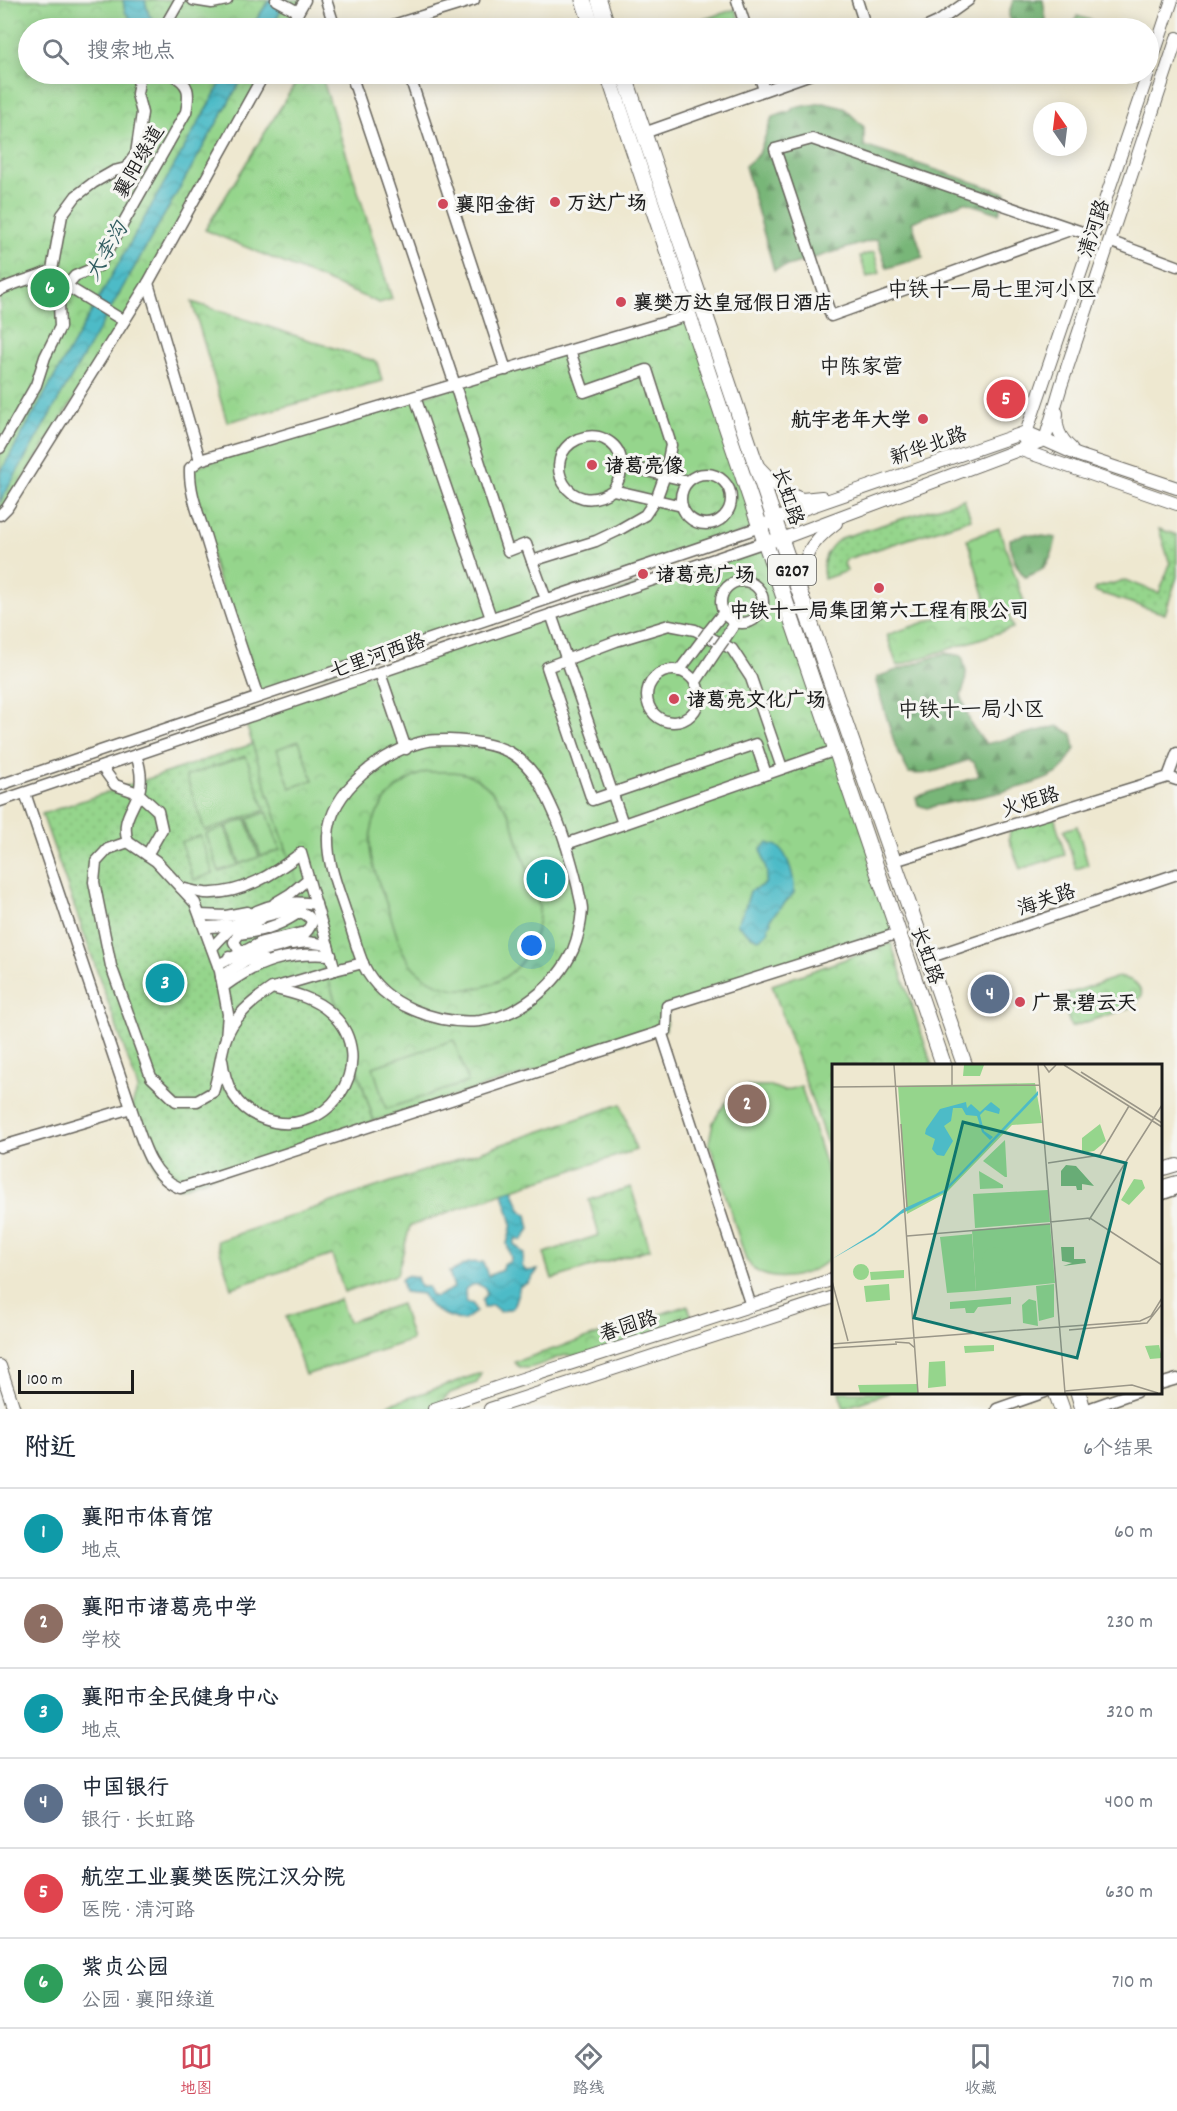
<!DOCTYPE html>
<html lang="zh">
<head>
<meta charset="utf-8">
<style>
	body { margin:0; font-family:Dekko,"LXGW WenKai TC",sans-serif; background:#f6f6f7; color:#1f2937 }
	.compass { position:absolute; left:1033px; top:102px; width:54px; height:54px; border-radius:50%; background:#fff; box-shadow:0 3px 15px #0003; rotate:346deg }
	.scale { position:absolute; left:18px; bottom:15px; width:116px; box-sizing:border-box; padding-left:6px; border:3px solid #1c1c1c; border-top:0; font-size:16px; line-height:21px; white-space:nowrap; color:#1c1c1c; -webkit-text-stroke:4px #f6f6f2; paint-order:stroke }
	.you { position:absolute; left:532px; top:946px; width:21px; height:21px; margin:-15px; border:4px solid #fff; border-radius:50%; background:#1a73e8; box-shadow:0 0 0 9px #1a73e833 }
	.badge { display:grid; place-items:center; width:39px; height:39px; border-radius:50%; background:#d1495b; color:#fff; font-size:20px; font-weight:700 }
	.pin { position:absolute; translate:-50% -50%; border:3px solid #fff; box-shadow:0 2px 6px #0006 }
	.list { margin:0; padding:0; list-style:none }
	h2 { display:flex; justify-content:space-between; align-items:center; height:78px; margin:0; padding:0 24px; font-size:26px }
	h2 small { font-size:20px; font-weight:400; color:#747a83 }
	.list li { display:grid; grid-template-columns:39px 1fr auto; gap:18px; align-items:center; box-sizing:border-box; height:90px; padding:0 24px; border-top:2px solid #e0e1e3 }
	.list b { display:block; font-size:22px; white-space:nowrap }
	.list p { margin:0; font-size:20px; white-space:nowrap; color:#747a83 }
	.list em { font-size:20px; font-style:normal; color:#747a83 }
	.icon { flex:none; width:33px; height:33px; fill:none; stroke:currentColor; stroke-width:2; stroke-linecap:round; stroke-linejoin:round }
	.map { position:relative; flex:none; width:1177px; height:1409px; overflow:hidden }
	.search { position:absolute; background:#fff; box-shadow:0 3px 15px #0003; left:18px; right:18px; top:18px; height:66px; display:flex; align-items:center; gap:15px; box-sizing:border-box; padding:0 21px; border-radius:33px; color:#747a83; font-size:22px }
	.sheet { height:618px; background:#fff }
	nav { display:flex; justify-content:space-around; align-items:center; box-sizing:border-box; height:84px; border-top:2px solid #e0e1e3; background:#fff; font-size:16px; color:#747a83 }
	nav a { display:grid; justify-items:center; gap:3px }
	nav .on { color:#d1495b }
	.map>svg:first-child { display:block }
</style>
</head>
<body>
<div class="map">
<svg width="1177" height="1409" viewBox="0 0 1177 1409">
	<defs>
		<pattern id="grass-dots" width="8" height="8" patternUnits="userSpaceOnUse" patternTransform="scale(1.5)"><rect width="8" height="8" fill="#95d58c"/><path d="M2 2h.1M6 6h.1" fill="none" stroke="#80b678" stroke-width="1.8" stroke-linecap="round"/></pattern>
		<pattern id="forest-firs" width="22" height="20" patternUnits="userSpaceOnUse" patternTransform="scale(1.5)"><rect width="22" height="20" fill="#78b678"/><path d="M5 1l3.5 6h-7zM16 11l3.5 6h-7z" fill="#629362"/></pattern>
		<pattern id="park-crowns" width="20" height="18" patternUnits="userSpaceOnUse" patternTransform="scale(1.5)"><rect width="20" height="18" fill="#95d58c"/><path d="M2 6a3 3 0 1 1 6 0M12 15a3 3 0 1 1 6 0" fill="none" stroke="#80b678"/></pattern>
		<pattern id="water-waves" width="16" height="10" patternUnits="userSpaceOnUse" patternTransform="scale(1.5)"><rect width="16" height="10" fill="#4dbbc7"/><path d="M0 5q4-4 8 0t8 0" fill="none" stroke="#43a0aa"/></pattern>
	</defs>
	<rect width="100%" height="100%" fill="#f6f6f2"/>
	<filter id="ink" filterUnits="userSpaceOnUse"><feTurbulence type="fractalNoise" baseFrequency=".0167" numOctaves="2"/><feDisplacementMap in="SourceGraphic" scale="12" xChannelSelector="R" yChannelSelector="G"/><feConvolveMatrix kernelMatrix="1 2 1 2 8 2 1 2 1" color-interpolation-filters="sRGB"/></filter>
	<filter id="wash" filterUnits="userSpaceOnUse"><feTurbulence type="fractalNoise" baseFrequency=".008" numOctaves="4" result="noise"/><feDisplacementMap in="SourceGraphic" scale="24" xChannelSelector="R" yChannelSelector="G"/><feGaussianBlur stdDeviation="1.35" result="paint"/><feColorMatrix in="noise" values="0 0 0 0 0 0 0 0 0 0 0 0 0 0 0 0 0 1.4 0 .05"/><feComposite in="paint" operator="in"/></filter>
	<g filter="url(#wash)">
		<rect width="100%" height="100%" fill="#eee8d0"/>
		<g fill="url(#grass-dots)" stroke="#587854" stroke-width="1.5">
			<path d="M964,499L971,519L847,559L844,563L847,571L824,579C821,561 826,549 841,538Z"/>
			<polygon points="1159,529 1177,535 1177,577 1165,614 1094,591 1095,588 1125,580 1159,593 1170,564"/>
			<polygon points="253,744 374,1121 180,1188 157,1172 131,1108 138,1088 42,814"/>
		</g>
		<g fill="url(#forest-firs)" stroke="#4a694a" stroke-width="1.5">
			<polygon points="1013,0 1043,0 1046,20 1044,28 1011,28 1009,14"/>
			<polygon points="823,103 844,108 864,127 864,146 1006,193 999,213 964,202 912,222 923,257 887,268 877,239 774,270 745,166 759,154 772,117 791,111 793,108"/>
			<path d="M1027,534L1056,538C1052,559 1048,570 1025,577C1015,566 1010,552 1010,539Z"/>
			<path d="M945,653L962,656L966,671L965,684L961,695L971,725L986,744L1058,726L1072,734L1075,749C1070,755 1067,763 1062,769C1045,788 955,800 927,808L918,805L916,797L976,777L979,775L974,762L969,760C950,765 930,777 909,773L896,748L876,682L877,677Z"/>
		</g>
		<g fill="url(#park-crowns)" stroke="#587854" stroke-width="1.5">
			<polygon points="0,0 305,0 289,28 28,28 28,74 264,74 148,283 0,515"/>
			<polygon points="736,9 742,28 697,28 695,22"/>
			<polygon points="301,74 321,74 392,299 379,303 205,230"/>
			<polygon points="192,302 377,362 382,381 227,422"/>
			<polygon points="689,315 760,527 258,697 216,573 190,468"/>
			<polygon points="999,528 1026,608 1008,613 1013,628 897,666 887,635 986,601 967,539"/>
			<polygon points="765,542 899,933 667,1006 666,1030 374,1121 243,715"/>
			<polygon points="1054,816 1065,855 1020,869 1009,839 1010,830"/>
			<polygon points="891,943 932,1065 834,1066 833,1161 772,985"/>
			<path d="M1118,977C1130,979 1139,981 1142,995L1137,1002L1129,1008L1071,1027L1061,996Z"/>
			<polygon points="621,1104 636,1150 513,1189 410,1226 397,1275 344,1292 332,1255 231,1288 217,1241"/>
			<polygon points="631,1187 650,1249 552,1279 544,1253 599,1235 589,1200"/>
			<polygon points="340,1299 348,1322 401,1304 412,1340 305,1375 286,1317"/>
			<path d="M688,1305L693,1325L582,1360C578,1358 572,1355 568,1355C553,1355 525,1379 514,1362Z"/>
			<polygon points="481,1373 477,1383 450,1393 434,1409 376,1409"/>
			<polygon points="839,1392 888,1392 888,1393 844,1408"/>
		</g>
		<g fill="#95d58c" stroke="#587854" stroke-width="1.5">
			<polygon points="1077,16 1112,27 1111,28 1073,28"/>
			<polygon points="874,252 880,273 867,277 860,256"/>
			<polygon points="299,741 313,780 290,788 277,749"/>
			<polygon points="246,756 265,810 205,831 186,776"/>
			<path d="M426,772C441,772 461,770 475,778C488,785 501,801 509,814C514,824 516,838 520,849C526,866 538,891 539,909C540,920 537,930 533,940C516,990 453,1006 415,969C400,954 396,931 389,911C383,893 374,874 371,855C365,817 390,784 426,772Z"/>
			<polygon points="267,812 280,850 261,856 248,819"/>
			<polygon points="246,819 259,857 240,864 227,826"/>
			<polygon points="1077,826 1088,865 1076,869 1064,830"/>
			<polygon points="225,827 238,865 219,871 206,834"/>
			<polygon points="200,836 213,873 194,880 181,842"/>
			<polygon points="454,1040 468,1082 386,1109 373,1067"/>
			<path d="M746,1086H771L784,1091L801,1086L833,1189V1257C814,1273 785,1284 760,1273C754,1271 750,1264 746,1260L709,1142L713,1122L723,1106L734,1094Z"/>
		</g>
		<g fill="url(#water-waves)" stroke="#346c72" stroke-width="1.5">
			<polygon points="123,0 145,0 149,15 162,28 138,28 125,12"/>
			<polygon points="269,0 287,0 271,28 251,28"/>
			<polygon points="226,74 245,74 0,502 0,473"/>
			<path d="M767,843C770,844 774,845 777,846C789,854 795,880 794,893L770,919L771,923L768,927L769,931L759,939L751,936L737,924L745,908L750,891L765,884L767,874L761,849Z"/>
			<path d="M513,1189L521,1210L527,1215L530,1229L522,1240L516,1238L514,1244L524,1254L522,1266L526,1271L538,1270L528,1283L520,1286L513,1308L500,1312L492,1305L484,1308L482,1300L487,1293L485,1288C478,1283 470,1283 465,1290L466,1302L473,1304L476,1312L463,1321C445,1315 430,1313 423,1294L404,1292L401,1280C406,1274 410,1275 417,1277L420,1287H428L431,1295L436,1297L454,1288L449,1272C460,1270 466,1259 479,1263L483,1262L488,1276L502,1270L503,1264L510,1262L511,1258L507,1244L512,1224L503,1193Z"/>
		</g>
	</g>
	<g filter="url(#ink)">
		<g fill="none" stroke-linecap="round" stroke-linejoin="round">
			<g stroke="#66635b" stroke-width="13">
				<g id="minor">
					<polyline points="193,0 212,3 227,0"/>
					<polyline points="276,0 298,12"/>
					<polyline points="326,0 335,28"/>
					<polyline points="737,0 746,28"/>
					<polyline points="857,0 866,28"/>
					<polyline points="164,28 180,0"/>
					<polyline points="289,28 305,0"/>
					<polyline points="394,28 393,25 474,0"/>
					<polyline points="925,28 938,22 969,0"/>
					<polyline points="351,74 455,385 508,551 526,544 532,561"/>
					<polyline points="409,74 506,370"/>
					<polyline points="759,74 764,90"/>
					<polyline points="644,133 811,74"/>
					<polyline points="1073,229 831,316 775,149 812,139 1073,229 1094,236"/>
					<polyline points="1109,241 1177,266"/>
					<polyline points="148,283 200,460"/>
					<polyline points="65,285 124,321"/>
					<path d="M0,290C17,281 35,279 52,270L62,215L76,196L93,183L114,171L126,168L136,154L142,113L137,94L140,74"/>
					<polyline points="415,397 491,618"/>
					<path d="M0,448L36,385L45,357L60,327L59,304L61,292L75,276L99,266L186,112C190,92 190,84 171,74"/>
					<polyline points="622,465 688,481"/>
					<circle cx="706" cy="499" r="25"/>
					<path d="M613,490C625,473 626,449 604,439C596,435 586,436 578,439C537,458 569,521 613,490L682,506"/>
					<polyline points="0,515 7,508 148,283 264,74"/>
					<circle cx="742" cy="602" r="21"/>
					<polyline points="546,599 532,561 596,541 617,531 645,515 657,497 665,475 671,445 647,370 584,392 570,351"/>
					<polyline points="551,614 623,824"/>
					<polyline points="708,632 724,612"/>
					<polyline points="724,640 736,622"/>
					<circle cx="673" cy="696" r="26"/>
					<polyline points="679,671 703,639"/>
					<polyline points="380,673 406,749"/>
					<polyline points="695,683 719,647"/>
					<path d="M258,697C240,643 221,589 205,535C198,513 189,491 190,468L200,460L689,315"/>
					<path d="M449,740C469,741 493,743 511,753C535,767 546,794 557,819C566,841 572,864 578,888C579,895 582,903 582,910C581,922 578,938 573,950C557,985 519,1016 480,1021C439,1025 383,1006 364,966C356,948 352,928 345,910C337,886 327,862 328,836C330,790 385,749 427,741C434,740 442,740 449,740Z"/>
					<polyline points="102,767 115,785 138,793 158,811 162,829 147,855"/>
					<polyline points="766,774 756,744 592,800 547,667 616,641 669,625 695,630 732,649 751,678 782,768"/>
					<polyline points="1168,777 1177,753"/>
					<polyline points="0,785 760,527"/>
					<polyline points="25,793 131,1108"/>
					<polyline points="0,801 765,542"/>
					<path d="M128,842C120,818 135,809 140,788C142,776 140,766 136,755"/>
					<polyline points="566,844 836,750"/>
					<polyline points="894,861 1168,777 1177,780"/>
					<path d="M181,888C189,890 197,892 205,893C241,895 274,874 301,853L335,970L273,988"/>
					<polyline points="275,903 290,894 308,879"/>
					<polyline points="200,915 226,916 247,912"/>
					<path d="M205,927C214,927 224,926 233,925C252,922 303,898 312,922C303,947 261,953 239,950L234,942C240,930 250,924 262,918"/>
					<path d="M238,934C261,932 282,925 301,911"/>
					<polyline points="292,944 307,942 328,945"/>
					<path d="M212,948C241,914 270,897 316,904"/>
					<polyline points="229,957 242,960 264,960"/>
					<polyline points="928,958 1177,874"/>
					<polyline points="218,965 262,942 301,933"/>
					<polyline points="335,970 363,963"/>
					<polyline points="221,977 246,960"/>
					<path d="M223,987C258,961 287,952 331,955"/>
					<polyline points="661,1031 751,1306"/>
					<path d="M222,1059C225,1084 234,1106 259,1117C325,1147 384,1062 331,1013C315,998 293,993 272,988C253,1001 232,1017 225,1041C220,1058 219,1075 213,1092L197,1101H176L151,1077L111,966L94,882L96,862L108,849L128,842L156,861L195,903L220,971L228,1014L226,1038"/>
					<path d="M0,1147L131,1108C141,1136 149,1176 180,1188L666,1030L667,1006L899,933"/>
					<polyline points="1160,1195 1177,1189"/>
					<polyline points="1160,1384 1177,1379"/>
					<polyline points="997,1409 1045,1392"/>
					<polyline points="1088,1409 1136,1392"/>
				</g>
			</g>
			<g stroke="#66635b" stroke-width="14">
				<g id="major">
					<polyline points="1148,72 1172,0"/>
					<path d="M1057,413C1055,428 1060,438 1071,448"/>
					<polyline points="1024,439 1148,74"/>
					<polyline points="1021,450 1177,504"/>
					<polyline points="757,465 782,491 802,499 822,497"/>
					<polyline points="760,527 783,516 1026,432 1078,455 1177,488"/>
					<polyline points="765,542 781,539 1045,440 1061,386 1177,38"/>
					<path d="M800,591C804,556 807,545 836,523"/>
					<polyline points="1160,1170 1177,1165"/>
					<polyline points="1160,1187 1177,1182"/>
					<polyline points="0,1366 14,1409"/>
					<polyline points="434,1409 519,1380 834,1279"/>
					<polyline points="490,1409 834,1297"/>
				</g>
			</g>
			<g stroke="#66635b" stroke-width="17">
				<g id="highway">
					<polyline points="583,0 593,28"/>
					<polyline points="599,0 608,28"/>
					<polyline points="608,74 760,527 944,1066"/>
					<polyline points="624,74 781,539 965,1066"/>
					<polyline points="1056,1392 1062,1409"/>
					<polyline points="1078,1392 1083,1409"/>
				</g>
			</g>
			<use href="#minor" stroke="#fff" stroke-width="10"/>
			<use href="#major" stroke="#fff" stroke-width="12"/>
			<use href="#highway" stroke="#fff" stroke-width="15"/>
			<g stroke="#66635b" stroke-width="13" stroke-linecap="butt">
				<g id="minor-bridge">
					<polyline points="703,639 708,632"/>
					<polyline points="719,647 724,640"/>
				</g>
			</g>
			<use href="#minor-bridge" stroke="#fff" stroke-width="10"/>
		</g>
	</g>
	<g fill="#d1495b" stroke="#f6f6f2" stroke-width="2">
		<circle cx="555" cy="202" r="6"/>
		<circle cx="443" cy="204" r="6"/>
		<circle cx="621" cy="302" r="6"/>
		<circle cx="923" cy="419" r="6"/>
		<circle cx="592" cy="465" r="6"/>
		<circle cx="643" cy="574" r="6"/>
		<circle cx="879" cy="588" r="6"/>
		<circle cx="674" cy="699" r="6"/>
		<circle cx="1020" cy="1002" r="6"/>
	</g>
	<g text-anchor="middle" stroke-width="6" stroke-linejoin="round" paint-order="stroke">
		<rect fill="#f6f6f2" stroke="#5d5d5c" stroke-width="1.5" x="768" y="555" width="48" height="30" rx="4.5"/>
		<g font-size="18" font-weight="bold" fill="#1c1c1c">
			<text x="792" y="576">G207</text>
		</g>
		<g font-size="20" fill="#1c1c1c" stroke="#f6f6f2">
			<text transform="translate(138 161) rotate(-60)" y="7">襄阳绿道</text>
			<text transform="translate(1093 228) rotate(-72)" y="7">清河路</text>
			<text transform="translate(928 445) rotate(-19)" y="7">新华北路</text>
			<text transform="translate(789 496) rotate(72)" y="7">长虹路</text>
			<text transform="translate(377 655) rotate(-19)" y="7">七里河西路</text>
			<text transform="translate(1030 801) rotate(-17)" y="7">火炬路</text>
			<text transform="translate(1046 899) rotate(-19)" y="7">海关路</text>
			<text transform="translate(928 955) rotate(71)" y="7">长虹路</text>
			<text transform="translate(628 1325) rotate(-18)" y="7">春园路</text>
		</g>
		<g font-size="20" font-weight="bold" fill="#1c1c1c" stroke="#f6f6f2" text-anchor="start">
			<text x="567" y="209">万达广场</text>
			<text x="455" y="211">襄阳金街</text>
			<text x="633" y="309">襄樊万达皇冠假日酒店</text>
			<text x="911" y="426" text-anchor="end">航宇老年大学</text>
			<text x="604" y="472">诸葛亮像</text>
			<text x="655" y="581">诸葛亮广场</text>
			<text x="879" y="617" text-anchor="middle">中铁十一局集团第六工程有限公司</text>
			<text x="686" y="706">诸葛亮文化广场</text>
			<text x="1032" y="1009">广景·碧云天</text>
		</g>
		<g font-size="21" font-style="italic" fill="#305c60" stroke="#f6f6f2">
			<text transform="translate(106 251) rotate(-60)" y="7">大李沟</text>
		</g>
		<g font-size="21" fill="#1c1c1c" stroke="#f6f6f2">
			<text x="992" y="296">中铁十一局七里河小区</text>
			<text x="861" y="373">中陈家营</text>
			<text x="971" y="716">中铁十一局小区</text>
		</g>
	</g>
	<g transform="translate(832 1064)">
		<rect width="330" height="330" fill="#eee8d0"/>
		<path d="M140,170L144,227L115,229L108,173ZM21 208a8 8 0 1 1 16 0a8 8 0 1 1-16 0ZM162,281V287L133,289L132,282ZM113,297L114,322L96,324L97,298ZM85,320L86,329H28L26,321Z" fill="#95d58c"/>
		<path d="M234,101L244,102L262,122L250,120V126H245L244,122H229V107ZM229,183H242V195H253L254,199L231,202L240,199L230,197Z" fill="#78b678"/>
		<path d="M132,1H152L148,12H131ZM203,19L210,59L180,61L114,129L75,150L66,22ZM268,60L274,77L262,87L250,89V74ZM173,76L175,113H173L151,97ZM147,107L171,121V124L148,125ZM216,126L218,158L143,164L141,130ZM218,160L223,219L144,227L140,166ZM72,206V214L39,216L38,208ZM222,220V253L207,257L204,222ZM179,233V240L146,243L142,249H134L133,244L118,245V238ZM327,281L330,294L318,295L313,282Z" fill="#95d58c"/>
		<path d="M302,115L310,116L313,124L297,141L289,136ZM150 196a13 13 0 1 1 26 0a13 13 0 1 1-26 0ZM57,220L58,236L34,238L32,222ZM197,235L204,237L206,262L191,259L190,241Z" fill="#95d58c"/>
		<path d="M206,27V31L113,128L69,150L42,171L0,195L45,167L71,145L112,126ZM134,38L135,44L139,40L148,48L159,38L168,45L167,50L153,46L148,51L152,67L161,73L158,76L150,68L145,52L134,51L130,44H121L119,57L112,62L121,77L112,92L105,91L100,85L103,75L93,70L94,65L108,45Z" fill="#4dbbc7"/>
		<path fill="none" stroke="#9a9688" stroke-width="1.5" d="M62,1L86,329M120,1V21M206,1L233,329M212,1L217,8L224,1M232,1L330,63M249,8L330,59M0,23L207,21M69,60L75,143M216,99L268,91L297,42M257,156L330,41M218,158L258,154L330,201M75,172L218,160M0,217L16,277M237,266L315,259L330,240M63,278L77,279L83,284M0,280L308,257L319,252L330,234M0,284L65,280M233,327L300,321L326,329"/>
		<path fill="#0f766e" fill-opacity="0.15" stroke="#0f766e" stroke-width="3" d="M131,58L294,99L245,294L82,254Z"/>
		<rect width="330" height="330" fill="none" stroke="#1c1c1c" stroke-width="3"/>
	</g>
</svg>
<svg class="compass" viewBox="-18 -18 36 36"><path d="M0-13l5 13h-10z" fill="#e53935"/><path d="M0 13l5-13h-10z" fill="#747a83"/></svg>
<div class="scale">100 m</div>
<div class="you"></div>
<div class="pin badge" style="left:546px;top:879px;background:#0f9aa8">1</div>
<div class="pin badge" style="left:747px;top:1104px;background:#8d6e63">2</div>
<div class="pin badge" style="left:165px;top:983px;background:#0f9aa8">3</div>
<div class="pin badge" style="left:990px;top:994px;background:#5c6f8a">4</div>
<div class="pin badge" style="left:1006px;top:399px;background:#e0444e">5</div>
<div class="pin badge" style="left:50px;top:288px;background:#2e9e5b">6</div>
<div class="search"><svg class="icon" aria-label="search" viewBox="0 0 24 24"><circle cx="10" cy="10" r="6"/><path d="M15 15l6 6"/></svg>搜索地点</div>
</div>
<section class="sheet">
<h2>附近<small>6个结果</small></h2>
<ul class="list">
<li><span class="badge" style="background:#0f9aa8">1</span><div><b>襄阳市体育馆</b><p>地点</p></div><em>60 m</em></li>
<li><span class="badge" style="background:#8d6e63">2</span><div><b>襄阳市诸葛亮中学</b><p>学校</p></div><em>230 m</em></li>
<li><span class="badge" style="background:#0f9aa8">3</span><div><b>襄阳市全民健身中心</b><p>地点</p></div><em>320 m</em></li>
<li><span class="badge" style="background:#5c6f8a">4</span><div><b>中国银行</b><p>银行 · 长虹路</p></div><em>400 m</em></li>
<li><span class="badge" style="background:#e0444e">5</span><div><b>航空工业襄樊医院江汉分院</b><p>医院 · 清河路</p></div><em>630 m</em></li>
<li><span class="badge" style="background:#2e9e5b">6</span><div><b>紫贞公园</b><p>公园 · 襄阳绿道</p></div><em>710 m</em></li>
</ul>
</section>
<nav>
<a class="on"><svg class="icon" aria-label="map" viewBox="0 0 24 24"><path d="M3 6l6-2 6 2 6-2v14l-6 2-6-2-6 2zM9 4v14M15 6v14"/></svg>地图</a>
<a><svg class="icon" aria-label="directions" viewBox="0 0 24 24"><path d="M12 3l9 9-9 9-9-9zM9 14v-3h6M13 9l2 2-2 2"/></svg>路线</a>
<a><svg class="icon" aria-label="saved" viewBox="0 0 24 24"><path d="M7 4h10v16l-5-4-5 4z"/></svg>收藏</a>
</nav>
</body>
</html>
